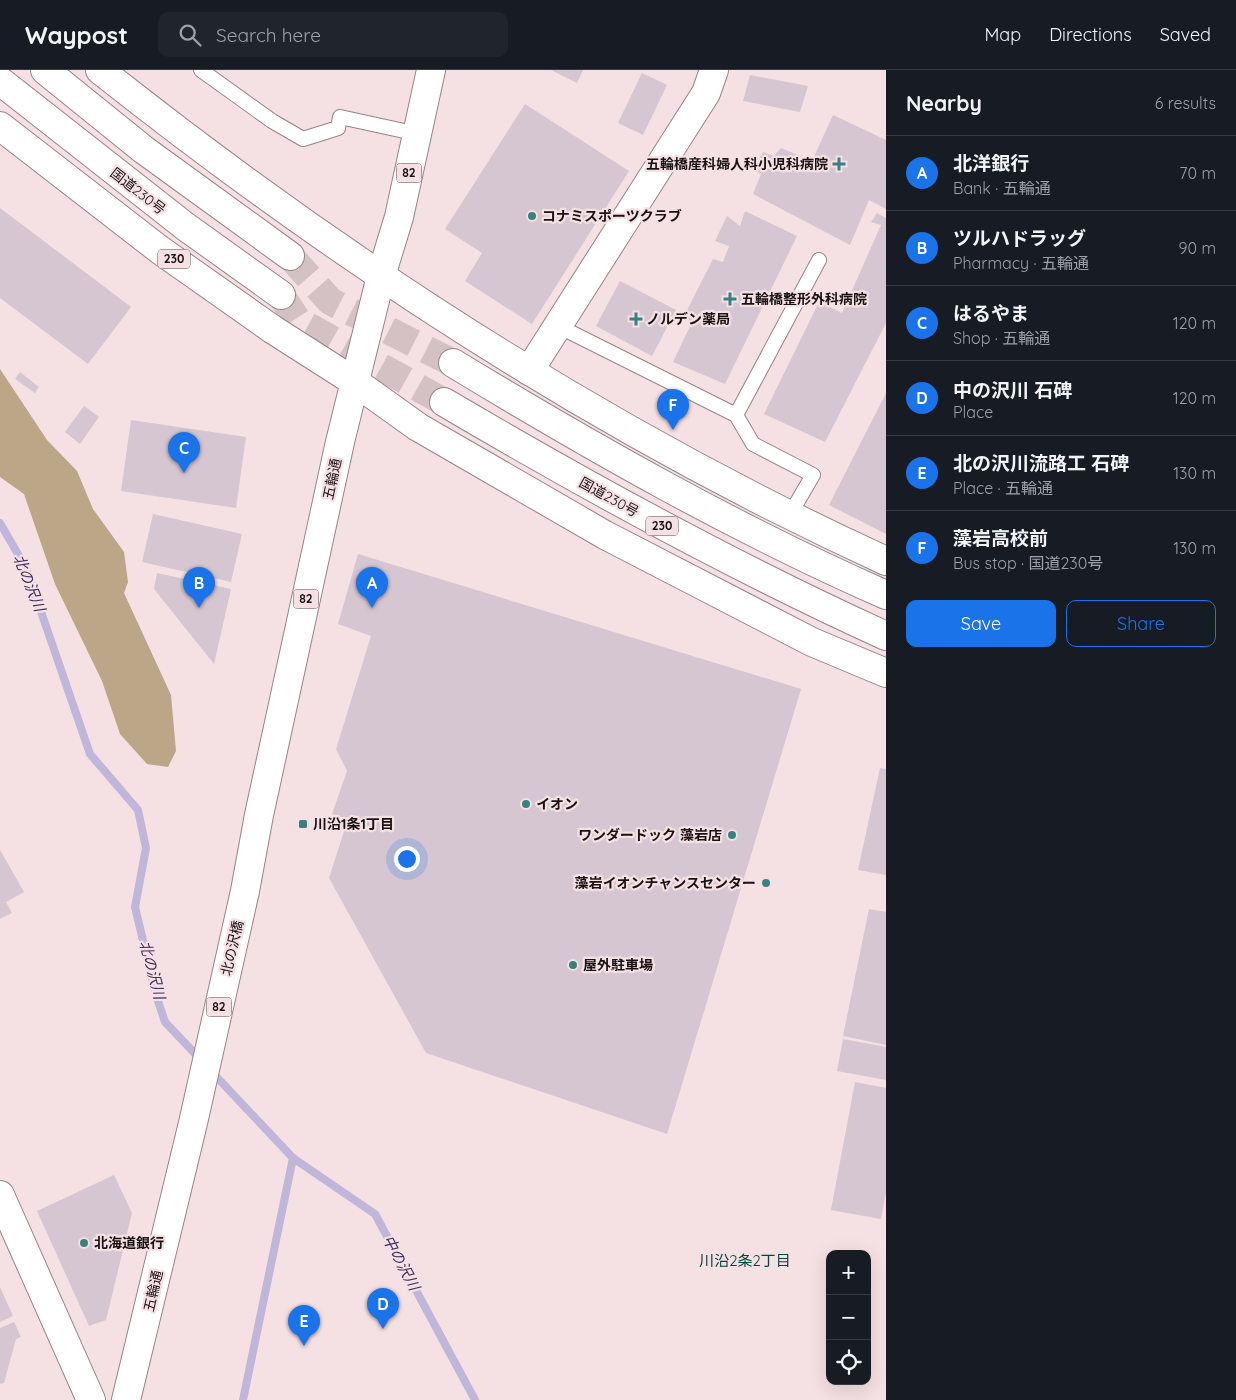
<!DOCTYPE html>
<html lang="en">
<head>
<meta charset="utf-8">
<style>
	body { margin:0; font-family:Quicksand,"Noto Sans JP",sans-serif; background:#20242c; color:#f1f3f6 }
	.controls { position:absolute; right:15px; bottom:15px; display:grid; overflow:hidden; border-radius:10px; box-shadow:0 5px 20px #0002 }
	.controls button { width:45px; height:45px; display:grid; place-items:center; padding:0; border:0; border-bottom:1px solid #363941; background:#171b24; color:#f1f3f6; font:25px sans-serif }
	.you { position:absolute; left:406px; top:788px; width:18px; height:18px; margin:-12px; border:4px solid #fff; border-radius:50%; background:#1a73e8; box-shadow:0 0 0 8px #1a73e833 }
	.badge { display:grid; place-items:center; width:32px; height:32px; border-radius:50%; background:#1a73e8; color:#fff; font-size:16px; font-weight:700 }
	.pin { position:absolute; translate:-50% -41px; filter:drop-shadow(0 1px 2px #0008) }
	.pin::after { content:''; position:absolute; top:26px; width:18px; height:15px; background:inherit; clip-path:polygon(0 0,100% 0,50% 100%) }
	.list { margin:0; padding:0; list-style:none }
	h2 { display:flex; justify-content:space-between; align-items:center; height:65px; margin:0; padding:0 20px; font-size:21px }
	h2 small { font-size:16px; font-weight:400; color:#9ea1a6 }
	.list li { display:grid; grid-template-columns:32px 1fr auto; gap:15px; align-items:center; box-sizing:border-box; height:75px; padding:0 20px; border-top:1px solid #363941 }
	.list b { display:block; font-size:19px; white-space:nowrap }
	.list p { margin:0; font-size:16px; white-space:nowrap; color:#9ea1a6 }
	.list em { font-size:16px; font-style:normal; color:#9ea1a6 }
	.actions { display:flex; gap:10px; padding:15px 20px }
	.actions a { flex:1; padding:11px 0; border:1px solid #1a73e8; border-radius:10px; text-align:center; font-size:18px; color:#1a73e8 }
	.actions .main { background:#1a73e8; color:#fff }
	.icon { flex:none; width:28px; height:28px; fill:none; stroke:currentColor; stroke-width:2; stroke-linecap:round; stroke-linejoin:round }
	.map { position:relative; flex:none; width:886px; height:1330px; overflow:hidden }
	header { display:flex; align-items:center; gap:30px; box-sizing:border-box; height:70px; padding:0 25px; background:#171b24; border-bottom:1px solid #363941 }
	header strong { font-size:24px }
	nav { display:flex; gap:28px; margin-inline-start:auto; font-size:18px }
	.search { width:350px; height:45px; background:#20242c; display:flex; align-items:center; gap:12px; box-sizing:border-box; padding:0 18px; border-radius:10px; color:#9ea1a6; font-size:19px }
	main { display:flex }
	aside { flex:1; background:#171b24 }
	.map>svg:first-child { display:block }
</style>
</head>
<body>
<header>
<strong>Waypost</strong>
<div class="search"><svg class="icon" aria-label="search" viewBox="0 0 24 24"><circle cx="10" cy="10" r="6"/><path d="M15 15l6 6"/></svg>Search here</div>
<nav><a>Map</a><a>Directions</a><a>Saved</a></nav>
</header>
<main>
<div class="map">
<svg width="886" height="1330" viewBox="0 0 886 1330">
	<rect width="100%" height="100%" fill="#f5e0e3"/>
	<polygon fill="#bca688" points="0,299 47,370 77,401 93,439 124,482 128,512 124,523 171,625 176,681 168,697 147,694 120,664 102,611 55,514 24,424 0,407"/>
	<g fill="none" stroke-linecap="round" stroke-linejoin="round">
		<g stroke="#bfb6d9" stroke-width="8">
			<polyline points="0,453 26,498 90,684 138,740 146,778 135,837 156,925 165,952 201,990"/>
			<polyline points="211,1001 293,1088 375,1144 475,1330"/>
			<polyline points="243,1330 293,1088"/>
		</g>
	</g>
	<g fill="#d5c6d2">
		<polygon points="551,0 583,0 577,13"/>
		<polygon points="642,3 667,15 643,65 618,53"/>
		<polygon points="750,5 808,16 800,42 743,31"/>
		<polygon points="525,34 629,101 532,254 465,211 482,183 445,159"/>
		<polygon points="833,45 886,70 886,139 869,130 850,175 753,124 761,104 753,99 763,82 774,86 781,78 812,91"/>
		<polygon points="0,138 131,237 88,294 0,228"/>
		<polygon points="745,141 797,166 725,314 673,292 692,252 683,248 713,189 723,192 729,176 715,171 727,146 740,156"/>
		<polygon points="877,143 886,148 886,253 825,372 764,344 819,232 842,243 881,155 871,152"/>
		<polygon points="620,211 676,240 652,286 596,256"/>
		<polygon points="20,302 39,317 35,323 15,309"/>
		<polygon points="886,323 886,464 829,435"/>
		<polygon points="84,336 99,347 80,374 65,362"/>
		<polygon points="131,350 246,367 236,438 121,421"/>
		<polygon points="153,444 242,464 231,512 142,492"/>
		<polygon points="358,484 801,619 667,1064 426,983 329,808 348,749 332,744 347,701 336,679 371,566 338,554"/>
		<polygon points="157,503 231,519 214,594 154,519"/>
		<polygon points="880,698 886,699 886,805 858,800"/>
		<polygon points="0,780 24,822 6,832 12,843 0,849"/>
		<polygon points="869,839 886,842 886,975 843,966"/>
		<polygon points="843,969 886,977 886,1010 837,1001"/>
		<polygon points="855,1012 886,1018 886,1122 881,1149 831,1140"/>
		<polygon points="114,1105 132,1143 106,1250 89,1256 37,1141"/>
		<polygon points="0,1217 13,1246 0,1252"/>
		<polygon points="14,1252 21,1267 16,1269 4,1313 0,1314 0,1258"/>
	</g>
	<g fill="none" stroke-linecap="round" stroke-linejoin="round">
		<g stroke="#d4c1c4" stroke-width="28" stroke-dasharray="28 14" stroke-linecap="butt">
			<polyline points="290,186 330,231 453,293"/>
			<polyline points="281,225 297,250 444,332"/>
		</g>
		<g stroke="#978487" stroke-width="16">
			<g id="service">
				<polyline points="201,0 272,51 303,69 338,58 340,47 418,64"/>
				<polyline points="558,256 736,345 753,374 813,405 789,446"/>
				<polyline points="736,345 819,190"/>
			</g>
		</g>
		<g stroke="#978487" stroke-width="30">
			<polyline id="minor" points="529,301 706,23 714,0"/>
		</g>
		<g stroke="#978487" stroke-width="30">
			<polyline id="tertiary" points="0,1125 91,1330"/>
		</g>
		<g stroke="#978487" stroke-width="30">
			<polyline id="primary" points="126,1330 193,1053 245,821 259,745 340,372 381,206 399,147 431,0"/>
		</g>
		<g stroke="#978487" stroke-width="30">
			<g id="trunk">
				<polyline points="45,0 144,80 290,186"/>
				<path d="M100,0C342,192 604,362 886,491"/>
				<polyline points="0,11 186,157 281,225"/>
				<polyline points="0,56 160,180 272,259 355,312 418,357 605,465 812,572 886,603"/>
				<path d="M453,293C593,378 736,459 886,525"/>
				<path d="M444,332C588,417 734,497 886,566"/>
			</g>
		</g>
		<use href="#service" stroke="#fff" stroke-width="14"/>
		<use href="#minor" stroke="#fff" stroke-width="28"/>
		<use href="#tertiary" stroke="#fff" stroke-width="28"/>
		<use href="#primary" stroke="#fff" stroke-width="28"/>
		<use href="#trunk" stroke="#fff" stroke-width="28"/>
	</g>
	<g fill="#38817f" stroke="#f5e0e3" stroke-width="2">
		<path d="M836.5 86.5h5v5h5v5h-5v5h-5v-5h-5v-5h5z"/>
		<circle cx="532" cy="146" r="5"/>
		<path d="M727.5 221.5h5v5h5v5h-5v5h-5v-5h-5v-5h5z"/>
		<path d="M633.5 241.5h5v5h5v5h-5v5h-5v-5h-5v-5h5z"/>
		<circle cx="526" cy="734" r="5"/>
		<rect x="298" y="749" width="10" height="10" rx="2.5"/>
		<circle cx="732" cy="765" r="5"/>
		<circle cx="766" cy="813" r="5"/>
		<circle cx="573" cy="895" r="5"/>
		<circle cx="84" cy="1173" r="5"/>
	</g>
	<g text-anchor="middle" stroke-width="4.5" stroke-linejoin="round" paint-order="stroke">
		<g fill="#f5e0e3" stroke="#5b5051" stroke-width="1">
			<rect x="396.5" y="93.5" width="25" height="19" rx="4"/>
			<rect x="158" y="179.5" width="32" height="19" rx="4"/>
			<rect x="646" y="446.5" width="32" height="19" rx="4"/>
			<rect x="293.5" y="519.5" width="25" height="19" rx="4"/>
			<rect x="206.5" y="927.5" width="25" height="19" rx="4"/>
		</g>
		<g font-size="12" font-weight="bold" fill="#191213">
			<text x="409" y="107">82</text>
			<text x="174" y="193">230</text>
			<text x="662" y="460">230</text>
			<text x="306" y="533">82</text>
			<text x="219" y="941">82</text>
		</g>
		<g font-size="14" font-weight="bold" fill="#191213" stroke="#f5e0e3" text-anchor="start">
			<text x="828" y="99" text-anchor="end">五輪橋産科婦人科小児科病院</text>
			<text x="542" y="151">コナミスポーツクラブ</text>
			<text x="741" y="234">五輪橋整形外科病院</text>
			<text x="646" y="254">ノルデン薬局</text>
			<text x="536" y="739">イオン</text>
			<text x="313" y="759">川沿1条1丁目</text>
			<text x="722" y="770" text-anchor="end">ワンダードック 藻岩店</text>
			<text x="756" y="818" text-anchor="end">藻岩イオンチャンスセンター</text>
			<text x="583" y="900">屋外駐車場</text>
			<text x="94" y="1178">北海道銀行</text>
		</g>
		<g font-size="14" fill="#191213" stroke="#f5e0e3">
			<text transform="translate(138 121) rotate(38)" y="5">国道230号</text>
			<text transform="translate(332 409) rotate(-78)" y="5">五輪通</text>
			<text transform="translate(609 427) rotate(29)" y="5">国道230号</text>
			<text transform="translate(232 878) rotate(-77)" y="5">北の沢橋</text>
			<text transform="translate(153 1221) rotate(-77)" y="5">五輪通</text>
		</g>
		<g font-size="15" font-style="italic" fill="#3e305d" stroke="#f5e0e3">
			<text transform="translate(29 513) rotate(68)" y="5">北の沢川</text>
			<text transform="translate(152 900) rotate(75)" y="5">北の沢川</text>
			<text transform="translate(401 1193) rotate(62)" y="5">中の沢川</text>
		</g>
		<g font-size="15" fill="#004443" stroke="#f5e0e3">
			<text x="745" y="1196">川沿2条2丁目</text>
		</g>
	</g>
</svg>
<div class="controls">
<button>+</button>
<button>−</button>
<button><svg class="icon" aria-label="locate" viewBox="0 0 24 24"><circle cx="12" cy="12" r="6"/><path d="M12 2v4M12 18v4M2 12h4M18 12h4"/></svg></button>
</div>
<div class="you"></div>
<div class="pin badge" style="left:372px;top:538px">A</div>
<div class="pin badge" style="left:199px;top:538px">B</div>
<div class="pin badge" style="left:184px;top:403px">C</div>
<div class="pin badge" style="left:383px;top:1259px">D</div>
<div class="pin badge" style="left:304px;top:1276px">E</div>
<div class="pin badge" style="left:673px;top:360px">F</div>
</div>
<aside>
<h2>Nearby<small>6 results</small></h2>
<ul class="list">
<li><span class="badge">A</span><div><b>北洋銀行</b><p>Bank · 五輪通</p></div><em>70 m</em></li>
<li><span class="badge">B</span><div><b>ツルハドラッグ</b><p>Pharmacy · 五輪通</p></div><em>90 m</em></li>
<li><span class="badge">C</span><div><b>はるやま</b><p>Shop · 五輪通</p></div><em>120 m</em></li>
<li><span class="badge">D</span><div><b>中の沢川 石碑</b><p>Place</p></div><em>120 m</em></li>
<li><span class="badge">E</span><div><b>北の沢川流路工 石碑</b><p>Place · 五輪通</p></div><em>130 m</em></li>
<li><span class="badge">F</span><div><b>藻岩高校前</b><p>Bus stop · 国道230号</p></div><em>130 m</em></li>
</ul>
<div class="actions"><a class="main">Save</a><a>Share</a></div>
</aside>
</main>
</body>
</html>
